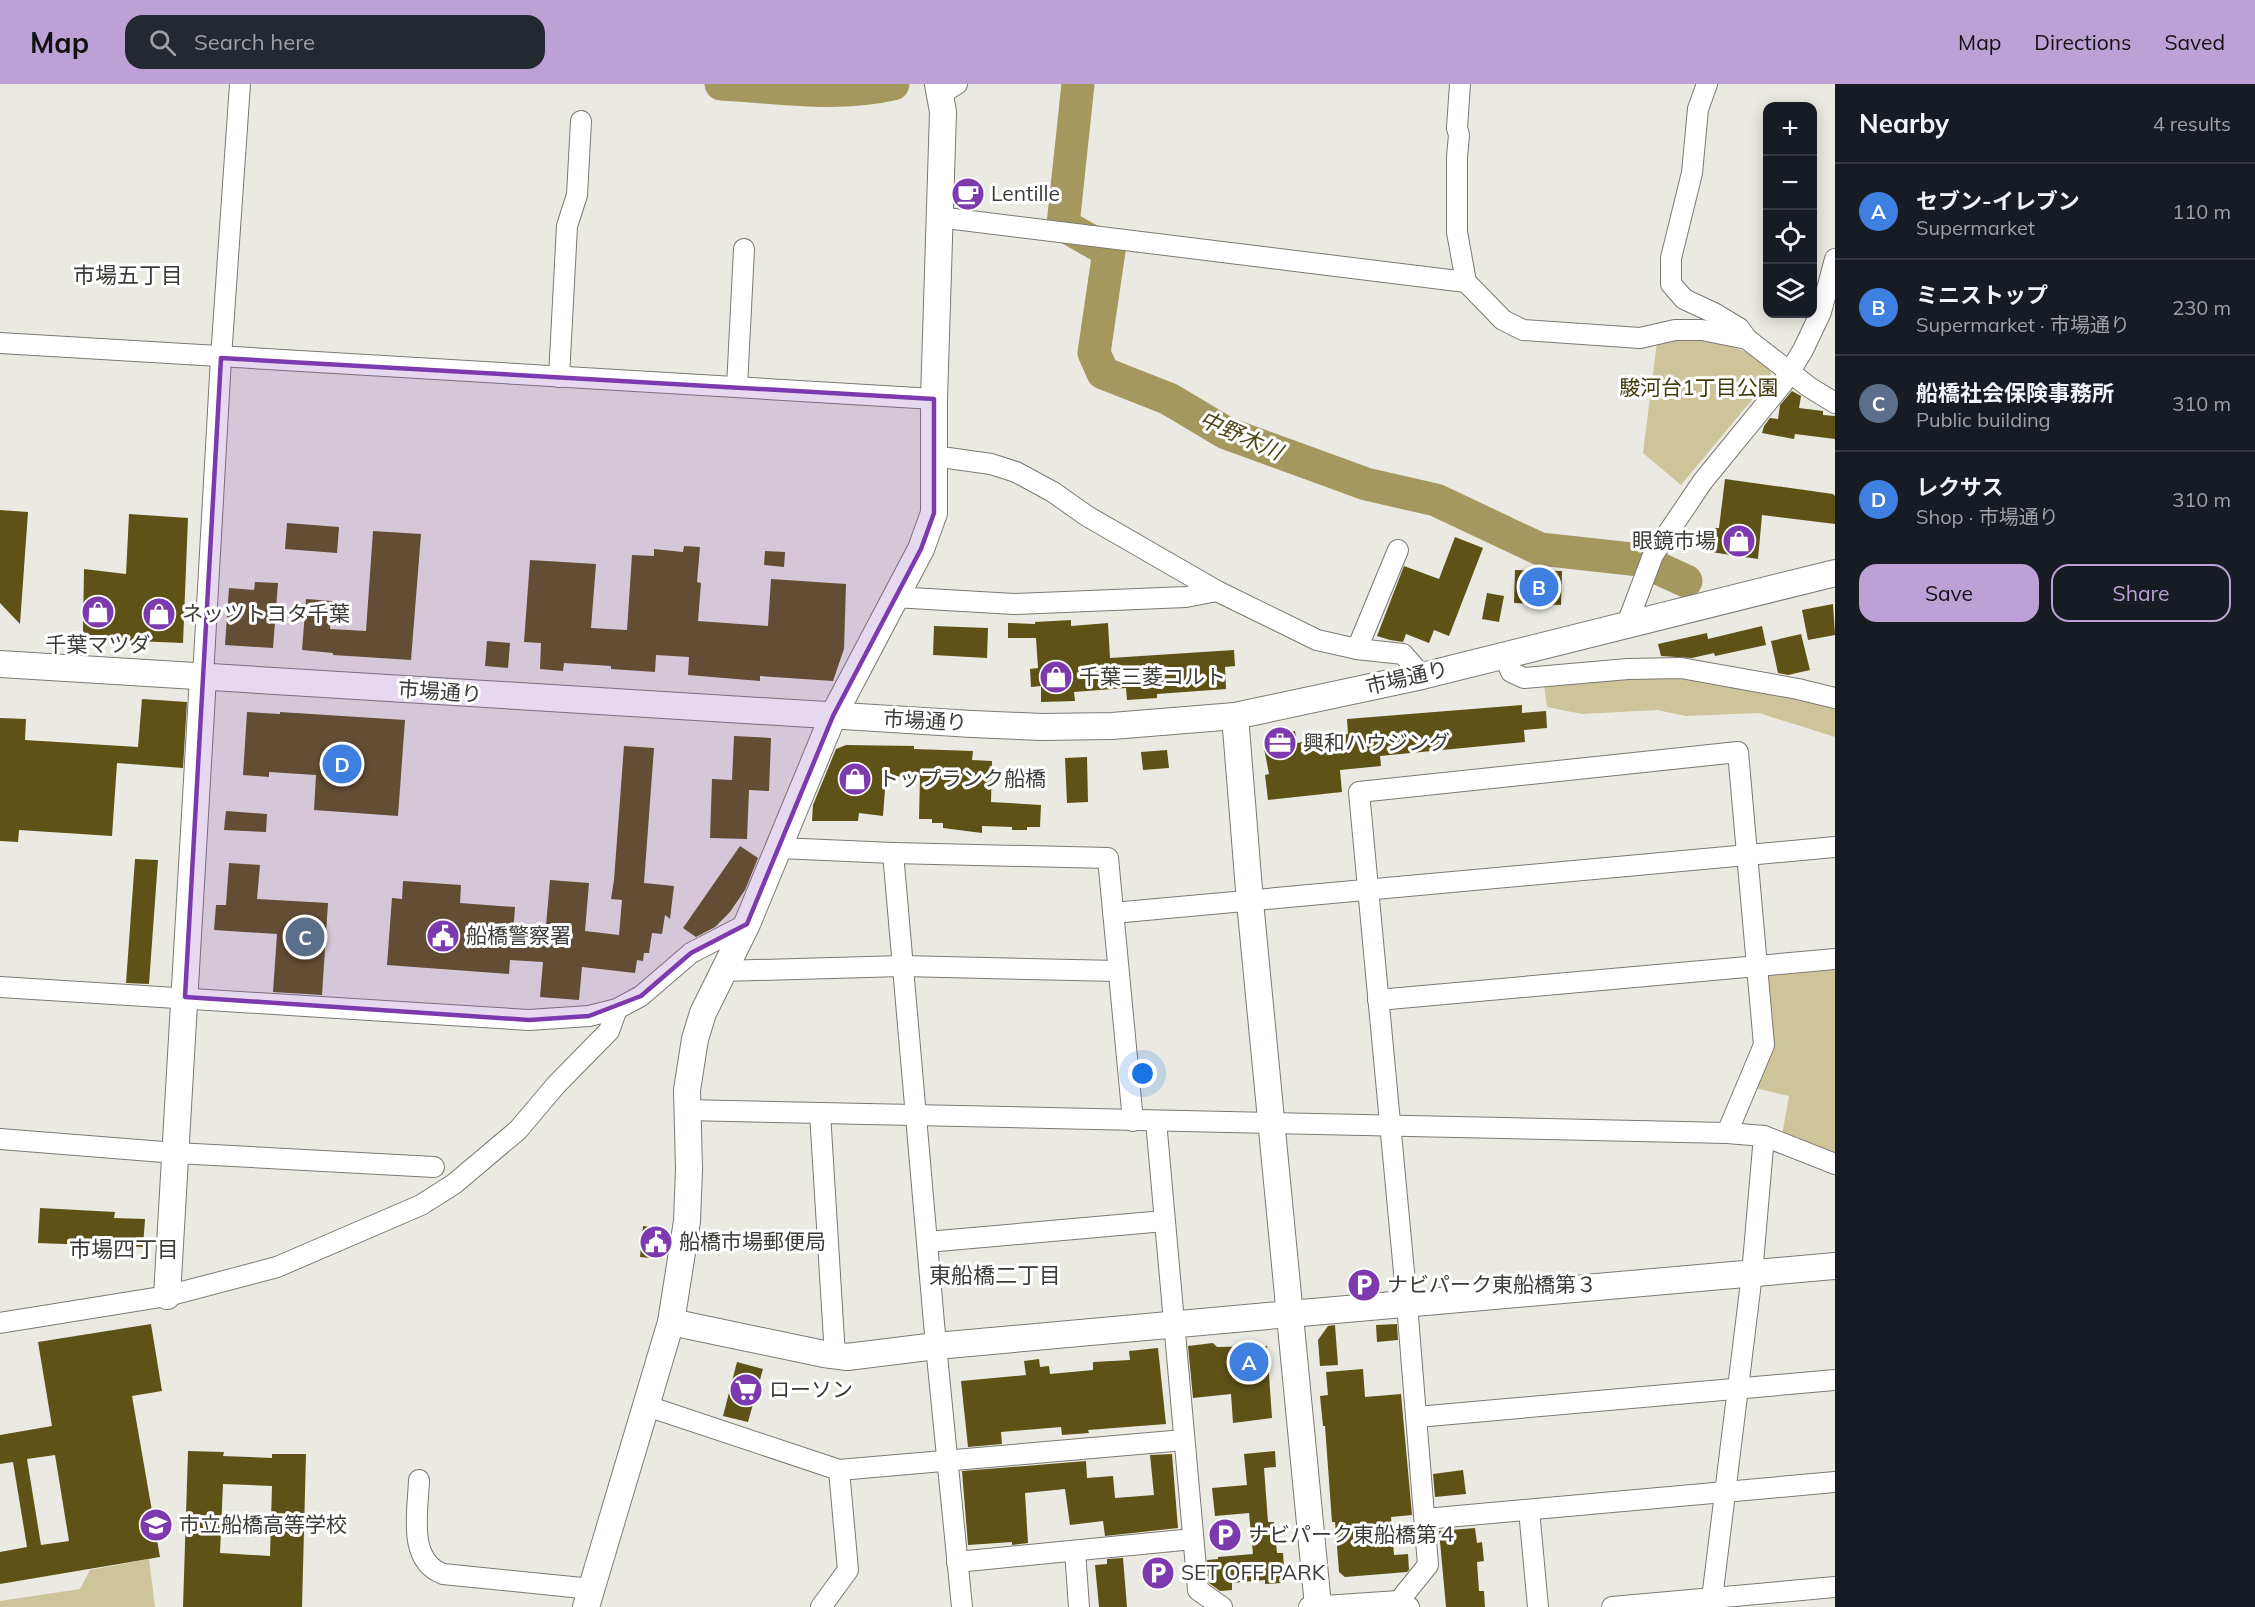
<!DOCTYPE html>
<html lang="en">
<head>
<meta charset="utf-8">
<style>
	body { margin:0; font-family:Mulish,"Noto Sans JP",sans-serif; background:#242831; color:#f1f3f6 }
	.controls { position:absolute; right:18px; top:18px; display:grid; overflow:hidden; border-radius:12px; box-shadow:0 3px 15px #0003 }
	.controls button { width:54px; height:54px; display:grid; place-items:center; padding:0; border:0; border-bottom:2px solid #363941; background:#171b24; color:#f1f3f6; font:30px sans-serif }
	.you { position:absolute; left:1143px; top:990px; width:21px; height:21px; margin:-15px; border:4px solid #fff; border-radius:50%; background:#1a73e8; box-shadow:0 0 0 9px #1a73e833 }
	.badge { display:grid; place-items:center; width:39px; height:39px; border-radius:50%; background:#bda0d6; color:#fff; font-size:20px; font-weight:700 }
	.pin { position:absolute; translate:-50% -50%; border:3px solid #fff; box-shadow:0 2px 6px #0006 }
	.list { margin:0; padding:0; list-style:none }
	h2 { display:flex; justify-content:space-between; align-items:center; height:78px; margin:0; padding:0 24px; font-size:26px }
	h2 small { font-size:20px; font-weight:400; color:#9ea1a6 }
	.list li { display:grid; grid-template-columns:39px 1fr auto; gap:18px; align-items:center; box-sizing:border-box; height:96px; padding:0 24px; border-top:2px solid #363941 }
	.list b { display:block; font-size:22px; white-space:nowrap }
	.list p { margin:0; font-size:20px; white-space:nowrap; color:#9ea1a6 }
	.list em { font-size:20px; font-style:normal; color:#9ea1a6 }
	.actions { display:flex; gap:12px; padding:18px 24px }
	.actions a { flex:1; padding:14px 0; border:2px solid #bda0d6; border-radius:18px; text-align:center; font-size:21px; color:#bda0d6 }
	.actions .main { background:#bda0d6; color:#111 }
	.icon { flex:none; width:33px; height:33px; fill:none; stroke:currentColor; stroke-width:2; stroke-linecap:round; stroke-linejoin:round }
	.map { position:relative; flex:none; width:1835px; height:1523px; overflow:hidden }
	header { display:flex; align-items:center; gap:36px; box-sizing:border-box; height:84px; padding:0 30px; background:#bda0d6; color:#111 }
	header strong { font-size:28px }
	nav { display:flex; gap:33px; margin-inline-start:auto; font-size:21px }
	.search { width:420px; height:54px; background:#242831; display:flex; align-items:center; gap:15px; box-sizing:border-box; padding:0 21px; border-radius:18px; color:#9ea1a6; font-size:22px }
	main { display:flex }
	aside { flex:1; background:#171b24 }
	.map>svg:first-child { display:block }
</style>
</head>
<body>
<header>
<strong>Map</strong>
<div class="search"><svg class="icon" aria-label="search" viewBox="0 0 24 24"><circle cx="10" cy="10" r="6"/><path d="M15 15l6 6"/></svg>Search here</div>
<nav><a>Map</a><a>Directions</a><a>Saved</a></nav>
</header>
<main>
<div class="map">
<svg width="1835" height="1523" viewBox="0 0 1835 1523">
	<rect width="100%" height="100%" fill="#ebeae2"/>
	<g fill="#cdc49a">
		<path d="M1700,255C1726,261 1749,265 1770,282L1771,293L1681,401L1643,369L1657,258Z"/>
		<polygon points="1658,590 1835,621 1835,653 1759,629 1686,632 1657,626 1582,630 1547,623 1544,600"/>
		<polygon points="1835,883 1835,1072 1782,1051 1789,1012 1755,1004 1766,896 1772,889"/>
		<polygon points="149,1475 155,1523 0,1523 0,1517 80,1505 90,1486"/>
	</g>
	<g fill="none" stroke-linecap="round" stroke-linejoin="round">
		<g stroke="#a4985f" stroke-width="33">
			<path d="M721,0C777,3 837,13 893,0"/>
			<polyline points="1078,0 1063,141 1109,167 1094,269 1103,289 1169,315 1226,349 1366,400 1436,416 1540,465 1640,476 1686,497"/>
		</g>
	</g>
	<g fill="#5e5217" fill-rule="evenodd">
		<polygon points="1792,307 1801,312 1799,324 1823,327 1823,331 1835,332 1835,355 1795,350 1794,355 1762,349 1764,342 1770,334 1778,335 1780,321"/>
		<polygon points="1725,395 1833,410 1835,412 1835,440 1762,431 1758,475 1711,468 1715,444 1719,444"/>
		<polygon points="0,426 28,428 20,540 0,519"/>
		<polygon points="129,430 188,434 183,559 110,556 110,558 92,559 83,547 84,485 126,490"/>
		<polygon points="287,439 339,443 337,469 285,465"/>
		<polygon points="373,447 421,450 411,576 333,571 333,569 302,566 306,515 332,517 330,545 366,547"/>
		<polygon points="1455,453 1483,464 1449,552 1434,546 1429,559 1406,550 1403,558 1390,556 1377,552 1404,482 1439,495"/>
		<polygon points="684,462 700,463 697,498 701,499 698,537 768,542 771,495 846,500 844,565 833,597 760,592 760,597 688,591 689,573 656,571 655,588 611,585 611,582 564,579 563,587 540,585 541,559 524,558 530,476 596,480 591,544 627,546 632,471 654,472 654,465 683,468"/>
		<polygon points="765,467 785,468 784,483 764,481"/>
		<polygon points="1515,486 1562,487 1561,521 1514,519"/>
		<polygon points="255,498 278,499 273,564 225,561 229,504 254,506"/>
		<polygon points="1487,509 1504,512 1499,538 1482,535"/>
		<polygon points="1833,520 1835,551 1808,556 1802,526"/>
		<polygon points="1071,536 1071,542 1108,539 1110,574 1234,566 1235,582 1225,583 1226,605 1157,610 1157,614 1127,616 1126,604 1074,608 1075,617 1041,618 1041,602 1031,603 1030,585 1038,584 1036,554 1008,554 1008,539 1035,540 1035,538"/>
		<polygon points="934,542 988,544 987,574 933,571"/>
		<polygon points="1762,542 1766,561 1715,572 1714,569 1692,574 1661,572 1658,560 1707,549 1708,555"/>
		<polygon points="1801,550 1810,586 1788,591 1778,589 1771,557"/>
		<polygon points="487,557 510,559 508,584 485,582"/>
		<polygon points="142,615 187,618 183,684 117,679 112,752 19,746 18,758 0,757 0,634 26,635 25,656 138,663"/>
		<polygon points="1522,621 1522,629 1546,627 1547,644 1524,646 1525,658 1380,672 1381,682 1340,686 1342,708 1268,716 1265,691 1269,690 1264,664 1275,650 1295,647 1297,659 1348,650 1347,635"/>
		<polygon points="247,628 280,630 280,628 405,636 398,732 314,726 316,691 269,688 269,693 243,691"/>
		<polygon points="734,652 771,654 769,707 749,706 747,755 710,754 712,695 732,696"/>
		<polygon points="846,661 914,662 914,665 973,667 972,676 992,677 991,718 1041,721 1040,743 1027,743 1027,746 1012,746 1012,743 982,742 982,749 943,744 943,739 932,739 932,735 919,735 920,693 886,692 883,732 859,729 858,737 812,737 813,721 836,665"/>
		<polygon points="624,662 654,664 644,799 674,802 670,835 665,831 662,850 652,849 649,869 644,869 643,877 637,876 635,889 582,883 579,916 540,913 543,878 510,876 509,890 387,881 392,814 402,815 403,797 461,801 460,819 515,823 513,851 545,853 550,796 589,799 585,847 619,851 622,816 611,815 614,796"/>
		<polygon points="1167,666 1169,684 1143,686 1141,668"/>
		<polygon points="1087,673 1088,718 1067,719 1065,674"/>
		<polygon points="226,727 267,730 266,748 224,746"/>
		<polygon points="740,762 758,774 745,806 730,828 715,843 696,853 683,844"/>
		<polygon points="135,775 158,776 149,900 126,899"/>
		<polygon points="229,779 260,781 257,815 328,819 322,911 273,908 277,850 214,846 216,821 226,821"/>
		<polygon points="40,1124 115,1128 114,1134 145,1135 143,1163 38,1159"/>
		<polygon points="643,1142 665,1145 661,1175 640,1173"/>
		<path d="M151,1240L162,1307L132,1312L160,1473L0,1500V1468L27,1463L13,1378L0,1380V1351L52,1342L38,1258ZM55,1371L69,1457L41,1461L27,1375Z"/>
		<polygon points="1397,1240 1398,1256 1377,1258 1376,1241"/>
		<polygon points="1335,1241 1338,1281 1320,1282 1318,1256 1328,1242"/>
		<polygon points="1213,1259 1217,1263 1267,1262 1272,1334 1233,1339 1231,1310 1193,1314 1188,1262"/>
		<polygon points="1158,1264 1166,1340 1088,1346 1089,1349 1062,1351 1061,1343 1001,1348 1002,1360 968,1363 961,1297 1026,1291 1024,1277 1039,1275 1040,1283 1049,1282 1050,1290 1093,1286 1093,1278 1130,1276 1129,1267"/>
		<polygon points="737,1278 763,1285 748,1338 723,1332"/>
		<polygon points="1363,1285 1365,1313 1401,1310 1412,1431 1391,1433 1394,1471 1408,1470 1409,1486 1407,1488 1345,1493 1339,1488 1335,1438 1332,1438 1325,1342 1323,1342 1320,1312 1328,1311 1326,1288"/>
		<path d="M188,1367L224,1368L223,1372L272,1374V1370H306L302,1523H183ZM223,1400L272,1402L270,1472L220,1469Z"/>
		<polygon points="1275,1367 1276,1383 1264,1384 1268,1438 1274,1438 1277,1469 1283,1469 1284,1485 1280,1485 1281,1499 1265,1500 1265,1496 1232,1499 1232,1506 1220,1507 1209,1499 1207,1476 1218,1475 1218,1473 1253,1470 1249,1429 1215,1432 1212,1404 1247,1401 1244,1370"/>
		<polygon points="1172,1370 1178,1444 1105,1452 1103,1437 1070,1441 1065,1405 1025,1409 1028,1459 1012,1461 1012,1458 968,1461 962,1387 1086,1377 1087,1394 1113,1392 1115,1414 1154,1411 1150,1371"/>
		<polygon points="1463,1386 1466,1410 1435,1413 1433,1390"/>
		<polygon points="1475,1444 1477,1459 1482,1458 1484,1477 1477,1478 1479,1507 1484,1507 1485,1523 1446,1523 1439,1447"/>
		<polygon points="1123,1474 1127,1523 1099,1523 1095,1481 1107,1480 1107,1475"/>
	</g>
	<g fill="none" stroke-linecap="round" stroke-linejoin="round">
		<g stroke="#7b7973" stroke-width="22">
			<g id="minor">
				<polyline points="1460,0 1457,44 1459,51 1457,73 1457,148 1466,198 1503,236 1523,246 1640,254 1675,246 1702,246 1747,255 1809,303 1835,319"/>
				<polyline points="1707,0 1698,25 1692,89 1671,174 1671,200 1684,215 1714,229 1739,244 1747,255"/>
				<polyline points="941,10 957,0"/>
				<polyline points="938,133 1466,198"/>
				<polyline points="0,259 934,315"/>
				<polyline points="559,293 567,142 577,111 581,37"/>
				<polyline points="737,303 744,165"/>
				<polyline points="934,372 991,380 1016,388 1053,408 1087,432 1217,507 1317,556 1357,565 1403,570 1422,592"/>
				<polyline points="894,513 1014,520 1186,513 1217,507"/>
				<polyline points="1627,540 1653,471 1703,397 1783,299 1803,266 1821,228 1835,175"/>
				<polyline points="1357,565 1398,466"/>
				<polyline points="1504,571 1511,588 1524,594 1628,585 1681,584 1798,605 1835,614"/>
				<polyline points="203,593 221,274 240,0"/>
				<polyline points="779,764 893,769 1108,774 1133,1037"/>
				<polyline points="893,769 936,1262 962,1523"/>
				<polyline points="1113,829 1835,763"/>
				<polyline points="723,887 902,882 1118,887"/>
				<polyline points="0,903 529,936 589,932 617,925 641,912 691,869 747,840"/>
				<polyline points="1378,916 1835,875"/>
				<polyline points="686,1026 1727,1049 1764,1052 1835,1080"/>
				<polyline points="820,1029 835,1272"/>
				<polyline points="1156,1037 1198,1506 1222,1523"/>
				<polyline points="0,1055 176,1069 434,1083"/>
				<polyline points="927,1158 1164,1137"/>
				<polyline points="0,1239 167,1212 277,1183 421,1121 454,1100 518,1046 556,1001 609,947 617,925"/>
				<polyline points="647,1322 839,1386 1184,1356"/>
				<polyline points="1417,1333 1835,1296"/>
				<path d="M419,1396C418,1428 407,1476 443,1490L592,1505"/>
				<polyline points="1529,1426 1538,1523"/>
				<polyline points="1425,1435 1835,1398"/>
				<polyline points="1075,1467 1079,1523"/>
				<polyline points="957,1478 1193,1455"/>
				<polyline points="1399,1517 1428,1481 1407,1220 1359,708 1738,668 1764,961 1727,1049"/>
				<polyline points="821,1523 848,1486 839,1386"/>
				<polyline points="1309,1523 1399,1517 1409,1523"/>
				<polyline points="1612,1523 1835,1503"/>
				<polyline points="1711,1523 1752,1190 1764,1052"/>
			</g>
		</g>
		<g stroke="#7b7973" stroke-width="28">
			<g id="tertiary">
				<polyline points="0,580 972,640 1042,643 1112,642 1235,632 1422,592 1835,489"/>
				<polyline points="1235,632 1250,818 1318,1522"/>
				<polyline points="167,1212 203,593"/>
				<polyline points="671,1238 824,1270 847,1273 936,1262 1290,1230 1835,1182"/>
				<polyline points="586,1523 671,1238 687,1137 689,1085 687,1006 695,955 703,929 747,840 833,632 921,465 934,429 934,315 943,28 938,0"/>
			</g>
		</g>
		<use href="#minor" stroke="#fff" stroke-width="20"/>
		<use href="#tertiary" stroke="#fff" stroke-width="26"/>
	</g>
	<path fill="#7d3aae" fill-opacity="0.2" stroke="#7d3aae" stroke-width="4.5" stroke-linejoin="round" d="M221,274L934,315V429L921,465L833,632L747,840L691,869L641,912L589,932L529,936L185,913Z"/>
	<defs>
		<g id="cafe-disc" transform="scale(1.725)"><circle r="9.5" fill="#7d3aae" stroke="#fff"/><path d="M-5.5-4.5H6V0H3Q3 3.5 0 3.5H-2.5Q-5.5 3.5-5.5 0ZM3-3.2v2h1.7v-2ZM-6 4.5H4V6H-6Z" fill="#fff"/></g>
		<g id="shop-disc" transform="scale(1.725)"><circle r="9.5" fill="#7d3aae" stroke="#fff"/><path d="M-5-2.5h2.3a2.7 3.5 0 0 1 5.4 0H5L5.5 6h-11ZM-1.5-2.5h3a1.5 2.3 0 0 0-3 0Z" fill="#fff"/></g>
		<g id="office-disc" transform="scale(1.725)"><circle r="9.5" fill="#7d3aae" stroke="#fff"/><path d="M-6-3h4V-5.5h4V-3h4V5H-6ZM-1-4.5V-3h2v-1.5ZM-6 0V1H6V0Z" fill="#fff"/></g>
		<g id="civic-disc" transform="scale(1.725)"><circle r="9.5" fill="#7d3aae" stroke="#fff"/><path d="M-.6-6.5H3V-4.5H.6V-3L4-1V1h2V6H-6V1h2V-1L-.6-3ZM-1.2 2.5V6h2.4V2.5Z" fill="#fff"/></g>
		<g id="parking-disc" transform="scale(1.725)"><circle r="9.5" fill="#7d3aae" stroke="#fff"/><path d="M-3.5-5.5H1a3.5 3.5 0 0 1 0 7H-1V5.5H-3.5ZM-1-3.4V-.6H.8a1.4 1.4 0 0 0 0-2.8Z" fill="#fff"/></g>
		<g id="supermarket-disc" transform="scale(1.725)"><circle r="9.5" fill="#7d3aae" stroke="#fff"/><path d="M-6-5.5h2.5l.6 2H6L4.5 2H-2.5L-4.4-4H-6ZM-1.5 3.2a1.3 1.3 0 1 0 .1 0ZM3 3.2a1.3 1.3 0 1 0 .1 0Z" fill="#fff"/></g>
		<g id="school-disc" transform="scale(1.725)"><circle r="9.5" fill="#7d3aae" stroke="#fff"/><path d="M0-5L7-2L0 1L-7-2ZM-4 1L0 2.5L4 1V4Q0 6-4 4Z" fill="#fff"/></g>
	</defs>
	<g fill-rule="evenodd">
		<use href="#cafe-disc" x="968" y="110"/>
		<use href="#shop-disc" x="1739" y="457"/>
		<use href="#shop-disc" x="98" y="528"/>
		<use href="#shop-disc" x="159" y="530"/>
		<use href="#shop-disc" x="1056" y="593"/>
		<use href="#office-disc" x="1280" y="659"/>
		<use href="#shop-disc" x="855" y="695"/>
		<use href="#civic-disc" x="443" y="852"/>
		<use href="#civic-disc" x="656" y="1158"/>
		<use href="#parking-disc" x="1364" y="1201"/>
		<use href="#supermarket-disc" x="746" y="1306"/>
		<use href="#school-disc" x="156" y="1441"/>
		<use href="#parking-disc" x="1225" y="1451"/>
		<use href="#parking-disc" x="1158" y="1489"/>
	</g>
	<g text-anchor="middle" stroke-width="6" stroke-linejoin="round" paint-order="stroke">
		<g font-size="21" fill="#3b3b38" stroke="#fff" text-anchor="start">
			<text x="991" y="117">Lentille</text>
			<text x="1716" y="464" text-anchor="end">眼鏡市場</text>
			<text x="182" y="537">ネッツトヨタ千葉</text>
			<text x="98" y="568" text-anchor="middle">千葉マツダ</text>
			<text x="1079" y="600">千葉三菱コルト</text>
			<text x="1303" y="666">興和ハウジング</text>
			<text x="878" y="702">トップランク船橋</text>
			<text x="466" y="859">船橋警察署</text>
			<text x="679" y="1165">船橋市場郵便局</text>
			<text x="1387" y="1208">ナビパーク東船橋第３</text>
			<text x="769" y="1313">ローソン</text>
			<text x="179" y="1448">市立船橋高等学校</text>
			<text x="1248" y="1458">ナビパーク東船橋第４</text>
			<text x="1181" y="1496">SET OFF PARK</text>
		</g>
		<g font-size="21" fill="#453c0d" stroke="#fff">
			<text x="1699" y="311">駿河台1丁目公園</text>
		</g>
		<g font-size="21" fill="#3b3b38" stroke="#fff">
			<text transform="translate(1407 594) rotate(-13)" y="7">市場通り</text>
			<text transform="translate(440 608) rotate(4)" y="7">市場通り</text>
			<text transform="translate(925 637) rotate(3)" y="7">市場通り</text>
		</g>
		<g font-size="22" fill="#3b3b38" stroke="#fff">
			<text x="128" y="199">市場五丁目</text>
			<text x="124" y="1173">市場四丁目</text>
			<text x="995" y="1199">東船橋二丁目</text>
		</g>
		<g font-size="22" font-style="italic" fill="#4f4518" stroke="#fff">
			<text transform="translate(1241 351) rotate(24)" y="8">中野木川</text>
		</g>
	</g>
</svg>
<div class="controls">
<button>+</button>
<button>−</button>
<button><svg class="icon" aria-label="locate" viewBox="0 0 24 24"><circle cx="12" cy="12" r="6"/><path d="M12 2v4M12 18v4M2 12h4M18 12h4"/></svg></button>
<button><svg class="icon" aria-label="layers" viewBox="0 0 24 24"><path d="M12 4l9 5-9 5-9-5zM3 14l9 5 9-5"/></svg></button>
</div>
<div class="you"></div>
<div class="pin badge" style="left:1249px;top:1278px;background:#3f7fe0">A</div>
<div class="pin badge" style="left:1539px;top:503px;background:#3f7fe0">B</div>
<div class="pin badge" style="left:305px;top:853px;background:#5c6f8a">C</div>
<div class="pin badge" style="left:342px;top:680px;background:#3f7fe0">D</div>
</div>
<aside>
<h2>Nearby<small>4 results</small></h2>
<ul class="list">
<li><span class="badge" style="background:#3f7fe0">A</span><div><b>セブン-イレブン</b><p>Supermarket</p></div><em>110 m</em></li>
<li><span class="badge" style="background:#3f7fe0">B</span><div><b>ミニストップ</b><p>Supermarket · 市場通り</p></div><em>230 m</em></li>
<li><span class="badge" style="background:#5c6f8a">C</span><div><b>船橋社会保険事務所</b><p>Public building</p></div><em>310 m</em></li>
<li><span class="badge" style="background:#3f7fe0">D</span><div><b>レクサス</b><p>Shop · 市場通り</p></div><em>310 m</em></li>
</ul>
<div class="actions"><a class="main">Save</a><a>Share</a></div>
</aside>
</main>
</body>
</html>
